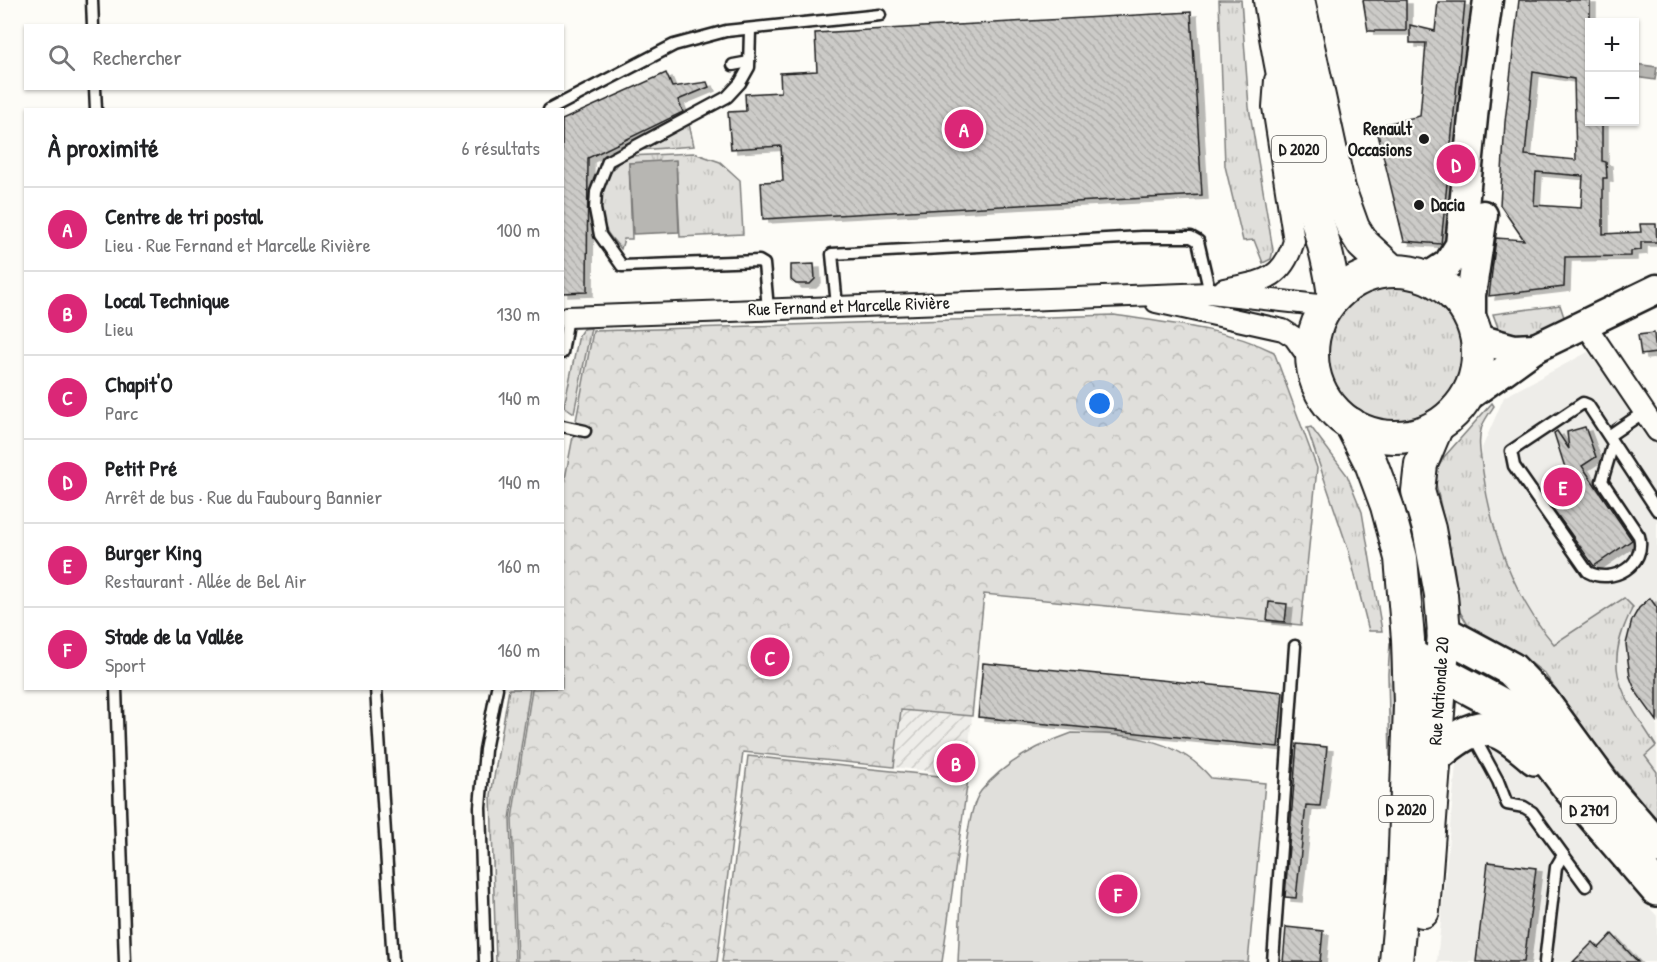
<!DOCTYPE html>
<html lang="fr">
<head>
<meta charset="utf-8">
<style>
	body { margin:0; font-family:"Patrick Hand",sans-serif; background:#f6f6f6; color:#202124 }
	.controls { position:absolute; right:18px; top:18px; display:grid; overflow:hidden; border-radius:0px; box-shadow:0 2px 4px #0004 }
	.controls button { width:54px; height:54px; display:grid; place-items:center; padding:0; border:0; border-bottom:2px solid #e0e0e0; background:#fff; color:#202124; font:30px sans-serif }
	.you { position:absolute; left:1100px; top:404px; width:21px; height:21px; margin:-15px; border:4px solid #fff; border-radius:50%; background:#1a73e8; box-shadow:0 0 0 9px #1a73e833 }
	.badge { display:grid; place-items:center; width:39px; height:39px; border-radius:50%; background:#db2777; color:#fff; font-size:20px; font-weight:700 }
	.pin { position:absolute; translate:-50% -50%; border:3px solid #fff; box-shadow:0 2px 6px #0006 }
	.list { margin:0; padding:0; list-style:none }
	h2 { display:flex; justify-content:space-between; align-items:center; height:78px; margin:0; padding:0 24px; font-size:26px }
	h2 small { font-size:20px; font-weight:400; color:#757577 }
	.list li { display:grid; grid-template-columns:39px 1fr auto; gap:18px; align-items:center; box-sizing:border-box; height:84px; padding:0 24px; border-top:2px solid #e0e0e0 }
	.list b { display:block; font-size:22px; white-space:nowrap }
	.list p { margin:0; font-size:20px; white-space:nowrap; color:#757577 }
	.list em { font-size:20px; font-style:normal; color:#757577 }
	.icon { flex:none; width:33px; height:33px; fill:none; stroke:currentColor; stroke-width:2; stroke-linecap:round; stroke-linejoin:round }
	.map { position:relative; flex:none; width:1657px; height:962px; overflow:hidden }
	.search { position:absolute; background:#fff; box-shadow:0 2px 4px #0004; left:24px; top:24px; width:540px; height:66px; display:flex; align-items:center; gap:15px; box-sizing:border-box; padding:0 21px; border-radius:0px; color:#757577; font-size:22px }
	.panel { position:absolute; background:#fff; box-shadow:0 2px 4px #0004; left:24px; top:108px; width:540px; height:582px; border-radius:0px }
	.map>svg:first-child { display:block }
</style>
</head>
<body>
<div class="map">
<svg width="1657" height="962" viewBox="0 0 1657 962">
	<defs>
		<pattern id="industrial-furrows" width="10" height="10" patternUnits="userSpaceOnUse" patternTransform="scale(1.5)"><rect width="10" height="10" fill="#eeede9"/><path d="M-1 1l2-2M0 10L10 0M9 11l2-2" fill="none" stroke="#cccbc7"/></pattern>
		<pattern id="grass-tufts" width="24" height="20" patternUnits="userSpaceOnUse" patternTransform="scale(1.5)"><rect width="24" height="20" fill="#e0dfdb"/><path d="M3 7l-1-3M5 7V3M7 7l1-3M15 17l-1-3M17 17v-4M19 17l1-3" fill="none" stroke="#c0bfbb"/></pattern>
		<pattern id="forest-crowns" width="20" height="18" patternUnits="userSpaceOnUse" patternTransform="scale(1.5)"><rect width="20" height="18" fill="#e0dfdb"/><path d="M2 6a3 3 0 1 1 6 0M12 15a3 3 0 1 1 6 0" fill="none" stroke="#c0bfbb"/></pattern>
		<pattern id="building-back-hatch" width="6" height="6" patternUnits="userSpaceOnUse" patternTransform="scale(1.5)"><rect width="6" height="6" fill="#cccbc8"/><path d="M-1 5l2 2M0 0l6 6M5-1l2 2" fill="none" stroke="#afaeab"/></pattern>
		<filter id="shadow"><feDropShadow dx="6" dy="4" stdDeviation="0" flood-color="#0004"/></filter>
	</defs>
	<rect width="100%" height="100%" fill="#fdfcf7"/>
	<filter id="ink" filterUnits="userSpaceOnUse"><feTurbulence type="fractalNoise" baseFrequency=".0167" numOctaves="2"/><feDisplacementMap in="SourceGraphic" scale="12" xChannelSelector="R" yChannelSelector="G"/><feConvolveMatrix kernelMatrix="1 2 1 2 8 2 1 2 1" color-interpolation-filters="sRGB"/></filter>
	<g filter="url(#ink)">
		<g fill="#eeede9">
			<polygon points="1588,352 1643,425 1657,424 1657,790 1579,691 1517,592 1489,520 1481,475 1482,448 1504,397"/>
			<polygon points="1472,741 1520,753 1592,845 1657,916 1657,962 1437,962 1456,765 1464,747"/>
		</g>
		<polygon fill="url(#industrial-furrows)" points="901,710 972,716 966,776 894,767"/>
		<g fill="url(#grass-tufts)" stroke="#7e7e7c" stroke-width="1.5">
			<polygon points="1219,0 1241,0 1249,107 1273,250 1271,259 1263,263 1254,240 1243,241 1225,166"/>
			<polygon points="689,124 694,146 638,150"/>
			<path d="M694,153L720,162L740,180L743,234L680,237L676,161L629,163L632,239H624L621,249C612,239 604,231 601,217C596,198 610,164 628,156Z"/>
			<circle cx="1394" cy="354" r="69"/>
			<polygon points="1560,305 1565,320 1531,337 1500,333 1493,314"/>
			<polygon points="591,328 574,413 564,406 579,335 583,329"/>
			<path d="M1492,403L1494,406C1490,412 1485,419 1482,426C1477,441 1481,457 1483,472C1491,532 1514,598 1554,644L1624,598L1633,607C1600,671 1622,692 1656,746L1645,756L1657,772V820L1606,758L1544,673L1514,650L1468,625L1460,612L1454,567L1436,484L1438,468L1444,457Z"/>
			<polygon points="1311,427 1347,475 1362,512 1382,631 1369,631 1349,552 1307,428"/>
			<polygon points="1390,643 1399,643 1400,756 1390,756 1388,674"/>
			<polygon points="509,689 530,689 510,819 515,962 496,962 491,795"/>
		</g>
		<g fill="url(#forest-crowns)" stroke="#7e7e7c" stroke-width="1.5">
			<path d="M1114,315C1167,323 1226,328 1274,352L1317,468L1301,625L984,594L972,716L901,710L894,767L743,752L717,962H517L512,819L532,689L562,688L563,489L593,331Z"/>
			<polygon points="748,756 968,779 942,962 722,962"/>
		</g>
		<path fill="#e0dfdb" stroke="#7e7e7c" stroke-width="1.5" d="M1072,733C1123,734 1176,736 1211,778L1265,783L1248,962H958C960,928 962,814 981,791C1004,762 1038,745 1072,733Z"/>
		<g fill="#b7b6b2" stroke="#797876" stroke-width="1.5">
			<polygon points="1635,64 1657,67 1655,80 1635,77"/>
			<polygon points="676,160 679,232 633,234 629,163"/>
		</g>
		<g fill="url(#building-back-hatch)" stroke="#1c1c1c" stroke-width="1.5" fill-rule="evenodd" filter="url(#shadow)">
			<polygon points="1363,0 1406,0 1406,31 1368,31"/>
			<path d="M1519,0H1590V122H1602V161L1606,162L1607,178H1603V234L1641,232L1640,224H1656L1657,242H1641V250L1631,251V256L1565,257L1564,287L1489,296L1496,238L1524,240L1500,205L1505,122ZM1533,72L1574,79L1576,160L1525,155ZM1536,172L1583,176L1581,208L1534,205Z"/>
			<polygon points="1438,2 1465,2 1441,244 1404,241 1376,126 1420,116 1426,43 1410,43 1410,25 1435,31"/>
			<polygon points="1191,12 1202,195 763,219 761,182 783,181 781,146 731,149 728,112 746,111 745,94 781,92 780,73 817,71 815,33"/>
			<polygon points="666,73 672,87 707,82 709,87 678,100 683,112 588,158 587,292 562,293 562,120"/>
			<polygon points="814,264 815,279 810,284 796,284 791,280 791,265"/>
			<polygon points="1654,333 1656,353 1641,355 1638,335"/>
			<polygon points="1585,427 1596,457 1582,466 1632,540 1594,566 1543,495 1568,477 1554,433 1557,431 1569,449 1567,432"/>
			<polygon points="1650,598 1657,608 1657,721 1636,692 1630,677 1626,644 1632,620 1639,608"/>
			<polygon points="1269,602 1287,604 1285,622 1267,620"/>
			<polygon points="983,663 1283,692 1278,747 978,717"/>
			<polygon points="1297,744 1327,747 1320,806 1306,805 1296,898 1285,897"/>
			<polygon points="1488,862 1536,868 1524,962 1476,962"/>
			<polygon points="1286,927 1323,931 1320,962 1283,962"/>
			<polygon points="1612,934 1638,962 1573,962 1593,942 1599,948"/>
		</g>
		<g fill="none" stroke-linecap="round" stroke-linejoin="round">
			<g stroke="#1c1c1c" stroke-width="15">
				<g id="service">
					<polyline points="92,0 93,26"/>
					<polyline points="750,30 749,67 740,83 727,97 608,161 596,192 595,209 600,235 622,266 759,261 764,264 768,309"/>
					<polyline points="733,65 749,62"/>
					<polyline points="95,88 96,110"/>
					<polyline points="549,110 674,45 726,31 880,15"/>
					<polyline points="837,306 832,254 1142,237 1191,237 1198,241 1210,293"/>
					<polyline points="562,353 568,317 563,317"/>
					<polyline points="562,426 585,431"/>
					<polyline points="1610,435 1644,412"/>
					<path d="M1613,444L1602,481L1639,536C1647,565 1612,585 1588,572L1514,466L1511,451L1583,403L1588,405L1657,510"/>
					<polyline points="116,688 125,962"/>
					<polyline points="376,688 393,962"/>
					<polyline points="1473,735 1498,781 1507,804 1524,807 1532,812 1586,886"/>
					<polyline points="485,962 480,807 485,750 497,688"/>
					<polyline points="1273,962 1295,646"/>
					<polyline points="1545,962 1556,867 1563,855"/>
				</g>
			</g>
			<g stroke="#1c1c1c" stroke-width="24">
				<g id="minor">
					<path d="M1224,289C1261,281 1282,282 1294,241L1273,107L1275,80"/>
					<polyline points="1156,302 1283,330 1294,337 1313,364"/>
					<polyline points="568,317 1210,293 1327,306"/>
					<polyline points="1585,324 1657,431"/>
				</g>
			</g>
			<g stroke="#1c1c1c" stroke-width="33">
				<g id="secondary">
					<polyline points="1428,277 1448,264 1460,245 1477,78 1488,0"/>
					<polyline points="1471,319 1471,295 1483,215"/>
					<polyline points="1478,339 1514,349 1535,348"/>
					<polyline points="1467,397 1535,348 1657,289"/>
				</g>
			</g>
			<g stroke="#1c1c1c" stroke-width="36">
				<g id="primary">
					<path d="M1270,0C1279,61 1292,121 1306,181C1316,220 1330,257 1334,297"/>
					<polyline points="1298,0 1339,189 1353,228 1363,244 1392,271"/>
					<circle cx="1395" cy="354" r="83"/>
					<polyline points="1351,424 1371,463 1387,506 1401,558 1408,639 1410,705 1404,876 1396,962"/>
					<polyline points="1423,911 1444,633 1441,595 1429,529 1418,491 1421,464 1437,426"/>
				</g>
			</g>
			<g stroke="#1c1c1c" stroke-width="38">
				<g id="trunk">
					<polyline points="1444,633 1511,669 1542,701 1605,787 1657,847"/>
					<polyline points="1410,656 1511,710 1570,788 1657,889"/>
					<path d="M1435,756C1480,718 1491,720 1535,758"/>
				</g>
			</g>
			<use href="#service" stroke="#fdfcf7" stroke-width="10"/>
			<use href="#minor" stroke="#fdfcf7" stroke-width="20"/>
			<use href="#secondary" stroke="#fdfcf7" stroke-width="28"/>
			<use href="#primary" stroke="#fdfcf7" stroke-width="32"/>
			<use href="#trunk" stroke="#fdfcf7" stroke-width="33"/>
		</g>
	</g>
	<g fill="#1c1c1c" stroke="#fdfcf7" stroke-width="2">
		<circle cx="1424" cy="139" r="6"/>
		<circle cx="1419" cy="205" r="6"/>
	</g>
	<g text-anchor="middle" stroke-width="4.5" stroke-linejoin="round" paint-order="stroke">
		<g fill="#fdfcf7" stroke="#605f5e" stroke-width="1.5">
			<rect x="1272" y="136" width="54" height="26" rx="4.5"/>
			<rect x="1379" y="796" width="54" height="26" rx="4.5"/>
			<rect x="1562" y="797" width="54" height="26" rx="4.5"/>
		</g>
		<g font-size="16" font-weight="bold" fill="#1c1c1c">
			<text x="1299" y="155">D 2020</text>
			<text x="1406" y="815">D 2020</text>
			<text x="1589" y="816">D 2701</text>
		</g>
		<g font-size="18" font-weight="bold" fill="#1c1c1c" stroke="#fdfcf7" text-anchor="end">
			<text x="1412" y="135">Renault<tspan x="1412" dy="21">Occasions</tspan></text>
			<text x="1431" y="211" text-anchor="start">Dacia</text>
		</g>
		<g font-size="18" fill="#1c1c1c" stroke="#fdfcf7">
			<text transform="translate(849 306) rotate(-2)" y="6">Rue Fernand et Marcelle Rivière</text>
			<text transform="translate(1439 691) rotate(-86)" y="6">Rue Nationale 20</text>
		</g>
	</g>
</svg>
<div class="controls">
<button>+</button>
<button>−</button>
</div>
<div class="you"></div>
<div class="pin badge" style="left:964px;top:129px">A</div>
<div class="pin badge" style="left:956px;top:763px">B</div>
<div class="pin badge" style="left:770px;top:657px">C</div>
<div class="pin badge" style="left:1456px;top:164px">D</div>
<div class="pin badge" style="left:1563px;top:487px">E</div>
<div class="pin badge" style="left:1118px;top:894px">F</div>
<div class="search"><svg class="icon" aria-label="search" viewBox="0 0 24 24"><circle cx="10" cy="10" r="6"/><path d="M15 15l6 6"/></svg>Rechercher</div>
<section class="panel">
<h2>À proximité<small>6 résultats</small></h2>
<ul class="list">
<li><span class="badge">A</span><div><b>Centre de tri postal</b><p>Lieu · Rue Fernand et Marcelle Rivière</p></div><em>100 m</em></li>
<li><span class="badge">B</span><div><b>Local Technique</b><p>Lieu</p></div><em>130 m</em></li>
<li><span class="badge">C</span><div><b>Chapit'O</b><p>Parc</p></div><em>140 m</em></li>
<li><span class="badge">D</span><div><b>Petit Pré</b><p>Arrêt de bus · Rue du Faubourg Bannier</p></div><em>140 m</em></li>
<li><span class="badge">E</span><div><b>Burger King</b><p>Restaurant · Allée de Bel Air</p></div><em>160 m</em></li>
<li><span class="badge">F</span><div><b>Stade de la Vallée</b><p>Sport</p></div><em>160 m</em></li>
</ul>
</section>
</div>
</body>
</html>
